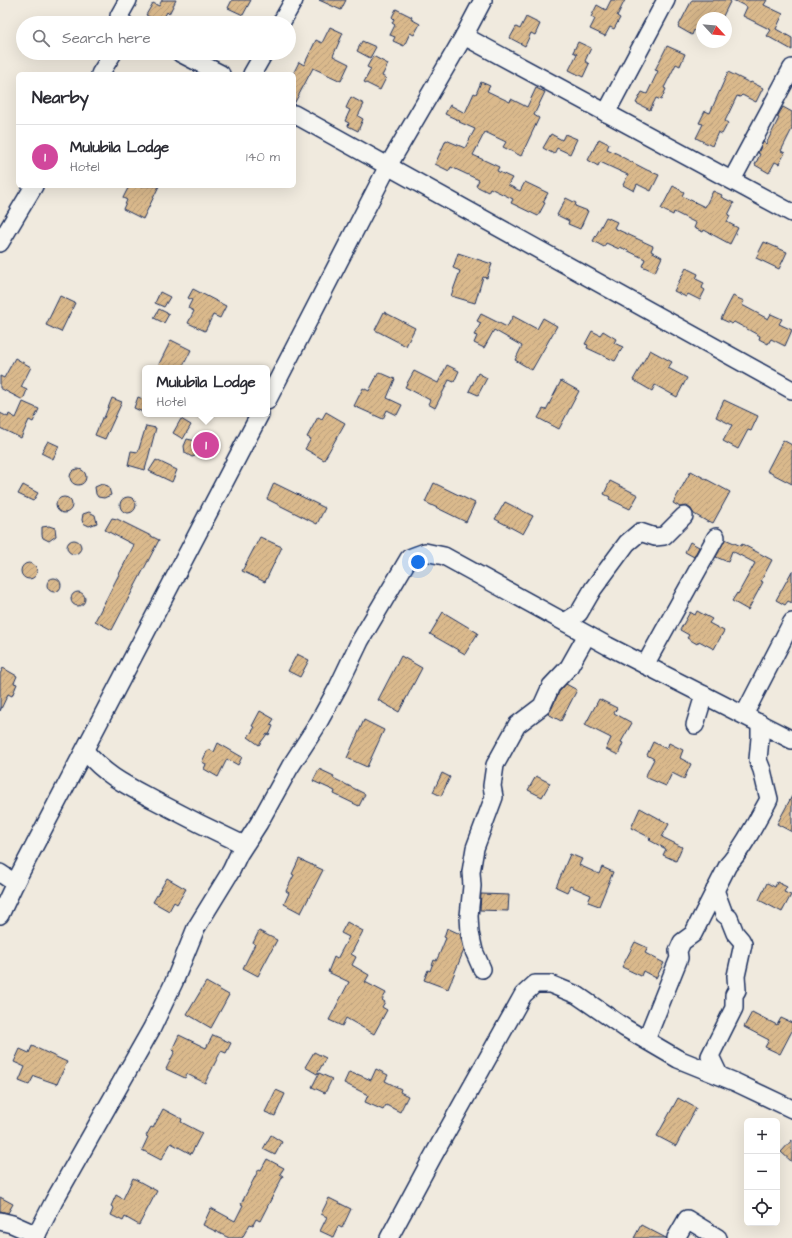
<!DOCTYPE html>
<html lang="en">
<head>
<meta charset="utf-8">
<style>
	body { margin:0; font-family:"Architects Daughter",sans-serif; background:#f2f2f3; color:#2b2b33 }
	.controls { position:absolute; right:12px; bottom:12px; display:grid; overflow:hidden; border-radius:6px; box-shadow:0 4px 16px #0002 }
	.controls button { width:36px; height:36px; display:grid; place-items:center; padding:0; border:0; border-bottom:1px solid #e1e1e2; background:#fff; color:#2b2b33; font:20px sans-serif }
	.compass { position:absolute; left:696px; top:12px; width:36px; height:36px; border-radius:50%; background:#fff; box-shadow:0 4px 16px #0002; rotate:116deg }
	.you { position:absolute; left:418px; top:562px; width:14px; height:14px; margin:-10px; border:3px solid #fff; border-radius:50%; background:#1a73e8; box-shadow:0 0 0 6px #1a73e833 }
	.badge { display:grid; place-items:center; width:26px; height:26px; border-radius:50%; background:#ea580c; color:#fff; font-size:13px; font-weight:700 }
	.pin { position:absolute; translate:-50% -50%; border:2px solid #fff; box-shadow:0 1px 4px #0006 }
	.popup { position:absolute; left:142px; top:365px; width:128px; height:52px; box-sizing:border-box; display:grid; place-content:center; border-radius:6px; background:#fff; filter:drop-shadow(0 1px 3px #0005); font-size:13px; white-space:nowrap; color:#7c7c81 }
	.popup b { font-size:15px; color:#2b2b33 }
	.popup::after { content:''; position:absolute; left:50%; top:100%; margin-left:-8px; border:8px solid transparent; border-top-color:#fff }
	.list { margin:0; padding:0; list-style:none }
	h2 { display:flex; justify-content:space-between; align-items:center; height:52px; margin:0; padding:0 16px; font-size:17px }
	h2 small { font-size:13px; font-weight:400; color:#7c7c81 }
	.list li { display:grid; grid-template-columns:26px 1fr auto; gap:12px; align-items:center; box-sizing:border-box; height:64px; padding:0 16px; border-top:1px solid #e1e1e2 }
	.list b { display:block; font-size:15px; white-space:nowrap }
	.list p { margin:0; font-size:13px; white-space:nowrap; color:#7c7c81 }
	.list em { font-size:13px; font-style:normal; color:#7c7c81 }
	.icon { flex:none; width:22px; height:22px; fill:none; stroke:currentColor; stroke-width:2; stroke-linecap:round; stroke-linejoin:round }
	.map { position:relative; flex:none; width:792px; height:1238px; overflow:hidden }
	.search { position:absolute; background:#fff; box-shadow:0 4px 16px #0002; left:16px; top:16px; width:280px; height:44px; display:flex; align-items:center; gap:10px; box-sizing:border-box; padding:0 14px; border-radius:22px; color:#7c7c81; font-size:15px }
	.panel { position:absolute; background:#fff; box-shadow:0 4px 16px #0002; left:16px; top:72px; width:280px; height:116px; border-radius:6px }
	.map>svg:first-child { display:block }
</style>
</head>
<body>
<div class="map">
<svg width="792" height="1238" viewBox="0 0 792 1238">
	<defs>
		<pattern id="building-hatch" width="6" height="6" patternUnits="userSpaceOnUse"><rect width="6" height="6" fill="#dab98c"/><path d="M-1 1l2-2M0 6l6-6M5 7l2-2" fill="none" stroke="#ba9f7b"/></pattern>
	</defs>
	<rect width="100%" height="100%" fill="#f0eade"/>
	<filter id="ink" filterUnits="userSpaceOnUse"><feTurbulence type="fractalNoise" baseFrequency=".025" numOctaves="2"/><feDisplacementMap in="SourceGraphic" scale="8" xChannelSelector="R" yChannelSelector="G"/><feConvolveMatrix kernelMatrix="1 2 1 2 8 2 1 2 1" color-interpolation-filters="sRGB"/></filter>
	<g filter="url(#ink)">
		<g fill="url(#building-hatch)" stroke="#1b2f5e">
			<polygon points="162,0 176,0 169,14 167,12 161,23 146,15 153,3 159,6"/>
			<polygon points="232,0 251,0 243,15 228,8"/>
			<polygon points="319,0 346,0 341,10"/>
			<polygon points="611,0 625,0 617,16 620,18 614,29 610,27 605,36 590,29 595,19 591,17 597,5 606,10"/>
			<polygon points="692,0 731,0 722,18 702,18 702,34 694,30 692,35 678,27"/>
			<polygon points="733,0 767,0 764,5 783,14 776,29 792,38 792,50 767,36 771,30 743,16 747,7"/>
			<polygon points="396,9 412,17 411,19 420,24 414,35 410,33 404,46 393,41 395,37 390,35 395,25 392,23 394,19 392,17"/>
			<polygon points="526,17 540,24 535,35 531,33 525,46 510,38 516,27 520,29"/>
			<polygon points="330,27 343,33 333,56 349,64 341,81 313,68 294,104 294,72 299,62 304,65 316,40 322,43"/>
			<polygon points="362,41 376,47 370,58 357,51"/>
			<polygon points="578,42 591,48 585,61 589,64 583,77 569,70 577,54 573,52"/>
			<polygon points="667,46 685,54 680,66 676,64 664,88 666,89 661,100 656,98 650,110 636,103 642,92 647,94 658,71 655,70"/>
			<polygon points="373,56 388,64 382,76 386,78 380,90 364,82 371,69 367,67"/>
			<polygon points="728,72 750,83 751,82 763,88 756,102 742,95 740,97 737,96 725,121 728,123 722,134 718,132 712,146 696,138 703,124 699,123 705,111 710,113"/>
			<polygon points="481,82 490,86 487,91 510,102 511,99 527,107 536,88 545,92 534,115 539,118 521,156 503,147 506,142 485,132 473,155 499,167 497,171 512,178 508,185 520,191 525,182 548,193 543,202 545,203 538,216 511,203 513,199 490,188 488,192 476,186 479,180 451,167 449,171 435,164 446,140 465,148 475,129 459,122 460,121 445,114 450,105 465,113 474,93 476,94"/>
			<polygon points="351,97 364,104 358,116 363,119 358,131 348,126 349,123 345,121 350,110 346,108"/>
			<polygon points="783,107 792,112 792,129 781,151 785,153 779,164 775,162 769,173 755,165 760,154 758,153 763,142 766,144 779,118 777,117"/>
			<polygon points="551,134 562,140 565,134 577,139 570,154 557,148 554,154 543,148"/>
			<polygon points="599,139 609,144 607,149 620,155 620,156 647,170 659,175 651,191 637,184 634,191 623,185 628,175 600,162 598,166 588,160"/>
			<polygon points="129,186 159,186 143,219 123,209 127,200 123,198"/>
			<polygon points="673,186 684,192 682,196 705,207 713,191 722,195 721,197 734,203 728,215 730,216 727,222 738,228 730,244 704,230 703,232 694,228 696,223 674,212 673,215 661,209"/>
			<polygon points="566,198 576,203 575,206 588,211 580,229 568,224 569,221 557,215"/>
			<polygon points="606,217 617,222 614,228 653,246 651,251 662,257 655,272 642,266 645,259 620,247 619,249 606,243 604,247 593,241"/>
			<polygon points="764,242 787,252 779,269 756,258"/>
			<polygon points="458,253 492,264 487,278 483,277 475,303 451,296 460,271 453,268"/>
			<polygon points="686,268 698,274 696,279 704,283 702,288 705,290 700,300 688,294 686,297 674,291"/>
			<polygon points="193,289 226,306 220,318 213,315 205,331 188,323 194,311 188,308 192,300 188,298"/>
			<polygon points="160,292 170,297 164,307 155,303"/>
			<polygon points="60,296 75,303 61,332 46,325"/>
			<polygon points="733,296 744,301 742,305 768,319 771,314 782,319 779,324 792,330 785,346 771,339 768,344 759,339 760,336 734,322 732,324 721,319"/>
			<polygon points="159,309 169,314 164,323 154,318"/>
			<polygon points="384,312 415,328 406,346 375,330"/>
			<polygon points="481,314 507,327 513,316 537,329 543,318 557,326 532,370 515,360 522,346 494,330 484,348 474,343 477,336 474,335 481,323 477,321"/>
			<polygon points="592,331 600,335 603,331 616,339 614,343 623,347 615,361 587,348 588,345 585,344"/>
			<polygon points="171,340 191,350 182,368 157,368"/>
			<polygon points="650,350 672,362 668,368 687,378 677,397 655,385 652,391 633,380"/>
			<polygon points="15,358 31,367 21,387 27,390 23,400 0,388 0,376 4,378"/>
			<polygon points="447,365 459,371 454,382 449,380 435,408 428,404 430,400 405,387 414,371 438,383"/>
			<polygon points="379,372 395,379 387,398 402,405 397,415 387,410 383,419 354,406 363,388 369,391"/>
			<polygon points="478,373 487,378 478,395 469,391"/>
			<polygon points="561,381 579,391 559,429 538,418 543,409 546,410"/>
			<polygon points="138,397 145,400 145,413 134,408"/>
			<polygon points="112,398 122,402 105,439 95,435 102,418 104,418"/>
			<polygon points="724,400 758,416 751,431 748,430 738,449 723,441 732,425 716,417"/>
			<polygon points="23,402 39,409 33,422 29,420 21,438 0,428 0,413 8,417 9,414 16,418"/>
			<polygon points="326,412 345,423 324,460 305,449 311,439 307,437 318,417 322,419"/>
			<polygon points="181,419 191,425 183,439 173,433"/>
			<polygon points="146,426 156,428 145,470 128,465 131,451 138,452"/>
			<polygon points="187,439 196,441 199,443 200,450 195,456 192,457 185,453 184,446"/>
			<polygon points="783,440 792,445 792,484 767,471"/>
			<polygon points="48,441 59,446 53,459 41,453"/>
			<polygon points="156,460 177,470 172,482 149,471"/>
			<circle cx="78" cy="477" r="8"/>
			<polygon points="691,471 730,492 713,523 709,521 708,522 694,514 691,509 687,506 680,507 673,503"/>
			<polygon points="610,481 638,495 630,509 609,499 610,497 604,494"/>
			<polygon points="274,483 325,508 317,524 267,499"/>
			<polygon points="434,483 475,503 466,522 425,502"/>
			<polygon points="102,484 108,486 109,488 111,495 104,498 98,497 96,494 95,487"/>
			<polygon points="23,485 38,493 33,501 18,494"/>
			<circle cx="64" cy="505" r="8"/>
			<circle cx="128" cy="505" r="8"/>
			<polygon points="505,502 533,516 523,534 495,519"/>
			<polygon points="89,512 95,515 97,523 89,526 83,523 82,520 83,514"/>
			<polygon points="112,518 117,519 159,540 112,630 95,621 134,545 105,530"/>
			<polygon points="49,526 55,528 56,536 49,541 43,538 42,535 42,527"/>
			<polygon points="260,537 282,547 265,582 242,571"/>
			<polygon points="725,539 741,546 742,544 772,560 761,581 763,582 748,610 732,601 737,593 738,594 755,563 732,551 728,562 716,557"/>
			<circle cx="74" cy="547" r="7"/>
			<polygon points="690,542 699,547 694,557 685,552"/>
			<circle cx="29" cy="571" r="8"/>
			<polygon points="792,571 792,603 788,601 785,605 776,600"/>
			<circle cx="54" cy="585" r="7"/>
			<circle cx="78" cy="599" r="7"/>
			<polygon points="697,611 712,619 709,623 724,631 714,649 699,641 697,644 687,638 689,635 680,630 690,612 695,615"/>
			<polygon points="443,612 478,633 465,654 430,634"/>
			<polygon points="297,654 309,660 300,677 288,671"/>
			<polygon points="401,656 422,668 399,712 378,700"/>
			<polygon points="3,668 17,676 14,683 17,684 12,696 8,694 0,711 0,674"/>
			<polygon points="566,684 577,690 561,721 548,714 551,710 559,692"/>
			<polygon points="599,699 617,708 614,713 632,723 621,742 623,743 618,755 606,749 611,738 585,725"/>
			<polygon points="260,711 274,719 270,725 273,726 269,735 267,734 259,745 248,737 255,727 252,726"/>
			<polygon points="364,720 384,730 367,767 347,758"/>
			<polygon points="653,742 667,749 669,743 683,750 680,758 691,764 684,779 672,773 666,786 645,777 654,759 647,755"/>
			<polygon points="218,743 242,757 238,765 227,759 218,777 204,769 206,764 202,762 208,749 214,752"/>
			<polygon points="319,769 334,776 333,778 365,794 359,806 334,794 335,791 313,781"/>
			<polygon points="442,773 450,777 441,796 433,792"/>
			<polygon points="536,776 550,783 542,797 528,790"/>
			<polygon points="792,796 792,832 777,824"/>
			<polygon points="640,808 669,824 662,837 682,847 676,861 663,855 666,849 649,840 651,838 631,828"/>
			<polygon points="570,854 582,859 579,865 599,874 602,867 613,872 599,906 588,902 591,895 570,886 567,892 556,887"/>
			<polygon points="299,859 323,870 301,913 284,904 289,893 286,891 294,875 292,874"/>
			<polygon points="167,878 186,889 177,904 174,902 169,911 153,902"/>
			<polygon points="777,882 787,887 784,892 791,895 782,912 759,900 767,883 775,887"/>
			<polygon points="481,894 509,895 508,911 480,910"/>
			<polygon points="347,922 363,931 351,954 356,957 352,965 369,975 365,982 386,993 382,1000 385,1002 382,1007 387,1010 374,1034 346,1018 342,1026 329,1020 349,982 328,972 334,957 337,959 349,937 341,933"/>
			<polygon points="447,928 460,934 464,950 448,989 424,980 428,970 430,971 434,960 436,961 439,955 446,938 444,937"/>
			<polygon points="259,931 277,940 258,976 243,968 255,944 253,943"/>
			<polygon points="635,942 648,948 645,953 664,963 656,978 643,971 641,976 622,967"/>
			<polygon points="206,982 229,995 211,1028 187,1014"/>
			<polygon points="752,1012 777,1025 781,1018 792,1023 792,1031 780,1054 765,1047 769,1040 744,1027"/>
			<polygon points="179,1035 206,1048 213,1035 231,1043 226,1053 221,1051 205,1083 187,1074 185,1078 166,1069 175,1051 172,1050"/>
			<polygon points="32,1046 67,1062 57,1084 34,1076 29,1085 19,1081 25,1067 14,1062 20,1049 29,1053"/>
			<polygon points="314,1052 326,1058 317,1074 305,1067"/>
			<polygon points="376,1069 388,1075 385,1081 401,1089 400,1092 408,1096 400,1112 386,1105 383,1110 365,1102 368,1095 344,1083 349,1072 357,1075 357,1074 371,1080"/>
			<polygon points="319,1073 332,1079 325,1093 312,1087"/>
			<polygon points="276,1090 285,1094 275,1116 265,1112"/>
			<polygon points="678,1098 696,1108 676,1146 657,1136"/>
			<polygon points="163,1109 182,1119 181,1122 202,1133 191,1154 171,1143 161,1160 142,1150 148,1137 146,1136 151,1127 153,1128"/>
			<polygon points="271,1135 282,1142 275,1155 263,1149"/>
			<polygon points="792,1140 792,1162 781,1152"/>
			<polygon points="267,1159 284,1168 280,1174 283,1176 260,1221 256,1219 253,1225 250,1224 242,1238 229,1238 203,1225 211,1208 235,1221 243,1205 241,1204 259,1169 261,1170"/>
			<polygon points="133,1178 157,1191 139,1225 125,1217 123,1221 111,1215 114,1208 111,1206 116,1195 123,1199"/>
			<polygon points="0,1197 13,1204 8,1213 0,1211"/>
			<polygon points="329,1198 351,1209 342,1228 338,1226 333,1237 320,1231 327,1217 321,1214"/>
			<polygon points="641,1225 666,1238 634,1238"/>
		</g>
		<g fill="none" stroke-linecap="round" stroke-linejoin="round">
			<g stroke="#1b2f5e" stroke-width="20">
				<g id="minor">
					<polyline points="124,23 120,21 119,16 128,0"/>
					<polyline points="281,23 294,0"/>
					<polyline points="464,36 792,213"/>
					<polyline points="180,53 221,74"/>
					<polyline points="100,74 113,53"/>
					<polyline points="252,74 264,53"/>
					<polyline points="606,113 666,0"/>
					<polyline points="294,114 792,390"/>
					<polyline points="732,180 792,68"/>
					<polyline points="0,243 34,186"/>
					<polyline points="267,401 388,166 464,36 483,0"/>
					<polyline points="565,622 579,613 593,589 627,543 640,532 655,537 664,536 684,516"/>
					<polyline points="645,665 716,537"/>
					<polyline points="744,715 792,622"/>
					<polyline points="695,725 704,695"/>
					<path d="M85,751C106,776 126,785 154,800C184,816 214,831 244,845"/>
					<polyline points="0,873 15,883"/>
					<polyline points="715,890 724,914 729,918 735,933 741,940 743,944 736,976 737,990 734,995 734,1008 710,1056 719,1075"/>
					<polyline points="0,915 15,883 260,414"/>
					<polyline points="482,969 474,951 470,933 469,916 472,886 471,872 475,848 494,797 492,786 495,765 517,725 542,706 551,686 569,667 587,635"/>
					<path d="M646,1040L679,958L678,951L682,942L693,934L728,865C744,847 755,824 767,803L769,799L767,791L762,770L758,760L760,738V723"/>
					<polyline points="0,1221 12,1224 37,1235"/>
					<polyline points="35,1238 54,1201 152,1028 174,982 196,928 231,871 239,854 259,823 290,767 316,727 338,687 360,641 409,558 425,552 444,556 608,646 792,740"/>
					<polyline points="389,1238 432,1158 523,995 535,984 550,984 577,995 625,1028 678,1059 735,1082 792,1109"/>
					<polyline points="676,1238 687,1219 718,1238"/>
				</g>
			</g>
			<use href="#minor" stroke="#f6f6f2" stroke-width="17"/>
		</g>
	</g>
</svg>
<div class="controls">
<button>+</button>
<button>−</button>
<button><svg class="icon" aria-label="locate" viewBox="0 0 24 24"><circle cx="12" cy="12" r="6"/><path d="M12 2v4M12 18v4M2 12h4M18 12h4"/></svg></button>
</div>
<svg class="compass" viewBox="-18 -18 36 36"><path d="M0-13l5 13h-10z" fill="#e53935"/><path d="M0 13l5-13h-10z" fill="#7c7c81"/></svg>
<div class="you"></div>
<div class="pin badge" style="left:206px;top:445px;background:#d1479c">1</div>
<div class="popup"><b>Mulubila Lodge</b>Hotel</div>
<div class="search"><svg class="icon" aria-label="search" viewBox="0 0 24 24"><circle cx="10" cy="10" r="6"/><path d="M15 15l6 6"/></svg>Search here</div>
<section class="panel">
<h2>Nearby<small></small></h2>
<ul class="list">
<li><span class="badge" style="background:#d1479c">1</span><div><b>Mulubila Lodge</b><p>Hotel</p></div><em>140 m</em></li>
</ul>
</section>
</div>
</body>
</html>
